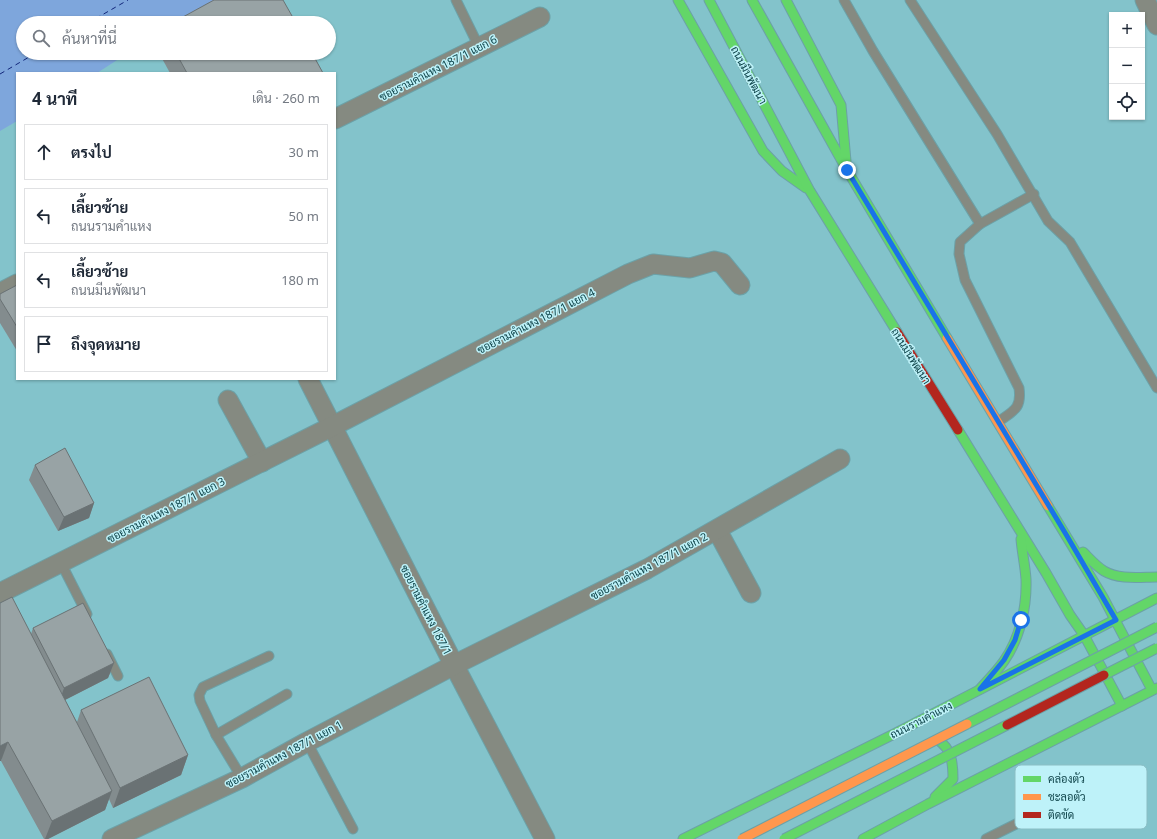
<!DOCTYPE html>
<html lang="th">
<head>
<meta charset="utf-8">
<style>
	body { margin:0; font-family:"Noto Sans",Sarabun,sans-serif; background:#f6f6f7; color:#1f2937 }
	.controls { position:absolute; right:12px; top:12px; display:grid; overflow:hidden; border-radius:0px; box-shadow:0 1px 3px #0004 }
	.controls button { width:36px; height:36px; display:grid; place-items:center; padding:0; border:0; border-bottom:1px solid #e0e1e3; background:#fff; color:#1f2937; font:20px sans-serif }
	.stop { position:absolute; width:12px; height:12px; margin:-9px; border:3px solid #1a73e8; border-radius:50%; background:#fff }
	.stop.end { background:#1a73e8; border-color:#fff; box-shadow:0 1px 4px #0008 }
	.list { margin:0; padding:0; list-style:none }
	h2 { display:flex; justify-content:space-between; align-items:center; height:52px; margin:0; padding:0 16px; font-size:17px }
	h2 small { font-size:13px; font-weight:400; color:#747a83 }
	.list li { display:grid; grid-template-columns:26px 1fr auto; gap:12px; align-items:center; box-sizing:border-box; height:56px; margin:0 8px 8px; padding:0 8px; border:1px solid #e0e1e3; border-radius:0px }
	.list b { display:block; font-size:15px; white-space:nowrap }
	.list p { margin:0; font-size:13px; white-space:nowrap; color:#747a83 }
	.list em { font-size:13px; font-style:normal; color:#747a83 }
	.icon { flex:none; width:22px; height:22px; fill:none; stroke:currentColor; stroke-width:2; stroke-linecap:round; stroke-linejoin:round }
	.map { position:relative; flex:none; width:1157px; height:839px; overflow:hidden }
	.search { position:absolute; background:#fff; box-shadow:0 1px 3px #0004; left:16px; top:16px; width:320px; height:44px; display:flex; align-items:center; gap:10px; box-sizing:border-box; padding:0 14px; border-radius:22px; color:#747a83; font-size:15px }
	.panel { position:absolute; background:#fff; box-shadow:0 1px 3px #0004; left:16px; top:72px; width:320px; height:308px; border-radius:0px }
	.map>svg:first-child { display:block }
</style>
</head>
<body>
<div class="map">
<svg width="1157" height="839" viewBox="0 0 1157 839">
	<rect width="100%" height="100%" fill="#83c3cb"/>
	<polygon fill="#7ea6dc" points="0,0 221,0 179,23 23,23 23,53 128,53 97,73 17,73 17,121 0,131"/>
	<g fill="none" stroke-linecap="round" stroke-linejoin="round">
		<g stroke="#12267a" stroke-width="1" stroke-dasharray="5 4" stroke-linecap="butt">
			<polyline points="88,23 128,0"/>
			<polyline points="0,74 36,53"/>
		</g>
		<g stroke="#6ca1a7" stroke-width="11">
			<g id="lane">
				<polyline points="456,0 479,47"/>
				<polyline points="844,0 873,51 980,224"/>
				<polyline points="910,0 997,134 1048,221 1070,242 1157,388"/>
				<path d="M998,422C1013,411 1022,409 1019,388L965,280L959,254L960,242L980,224L1034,194"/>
				<polyline points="61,563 87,614"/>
				<polyline points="107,654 118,676"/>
				<polyline points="216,735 287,694"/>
				<polyline points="307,742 353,829"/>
				<polyline points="242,778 216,735 200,701 199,695 203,687 269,656"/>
				<polyline points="986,839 1032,816"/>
			</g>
		</g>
		<g stroke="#6ca1a7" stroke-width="21">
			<g id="street">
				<polyline points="1145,0 1157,25"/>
				<polyline points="335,119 540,17"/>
				<polyline points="0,293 17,284"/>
				<polyline points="308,379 454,665 545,839"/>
				<polyline points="228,400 262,462"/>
				<polyline points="717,530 751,593"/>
				<polyline points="0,593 333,426 628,274 653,264 690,268 714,261 722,263 740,285"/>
				<polyline points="112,839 242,778 307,742 454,665 647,569 840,459"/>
			</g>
		</g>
		<g stroke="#6ca1a7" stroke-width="11">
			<g id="fast">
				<polyline points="678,0 763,151 782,171 806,188"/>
				<polyline points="709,0 810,191 897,332"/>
				<polyline points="752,0 847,170 947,338"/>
				<polyline points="786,0 841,105 846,161"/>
				<polyline points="958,430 1046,573 1070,615 1084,635 1122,706"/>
				<polyline points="1048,506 1103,597 1152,690"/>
				<path d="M1083,552C1090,559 1096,566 1104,571C1119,580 1140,577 1157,577"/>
				<path d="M980,689C988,680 997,671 1004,661C1020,638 1027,607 1026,579C1025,565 1022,552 1021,539"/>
				<path d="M935,797L953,779C953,764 952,749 938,740"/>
				<polyline points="683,839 894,734 1157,598"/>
				<polyline points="863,839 928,804 1157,688"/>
			</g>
		</g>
		<g stroke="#6ca1a7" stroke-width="11">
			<polyline id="slow" points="947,338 1048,506"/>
		</g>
		<g stroke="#6ca1a7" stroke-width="11">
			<polyline id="jam" points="897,332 958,430"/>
		</g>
		<use href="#lane" stroke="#858a81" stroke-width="9"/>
		<use href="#street" stroke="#858a81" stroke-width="19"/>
		<use href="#fast" stroke="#63d668" stroke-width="9"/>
		<use href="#slow" stroke="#ff974d" stroke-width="9"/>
		<use href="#jam" stroke="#b3261e" stroke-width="9"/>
		<g stroke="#6ca1a7" stroke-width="11" stroke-linecap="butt">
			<g id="fast-bridge">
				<polyline points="1104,675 1157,648"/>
				<polyline points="967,724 1157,627"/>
				<polyline points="784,839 1007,725"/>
			</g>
		</g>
		<g stroke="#6ca1a7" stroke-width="11" stroke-linecap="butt">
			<polyline id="slow-bridge" points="742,839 967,724"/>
		</g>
		<g stroke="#6ca1a7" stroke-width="11" stroke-linecap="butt">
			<polyline id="jam-bridge" points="1007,725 1104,675"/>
		</g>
		<use href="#fast-bridge" stroke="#63d668" stroke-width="9"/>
		<use href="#slow-bridge" stroke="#ff974d" stroke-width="9"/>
		<use href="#jam-bridge" stroke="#b3261e" stroke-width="9"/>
	</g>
	<g fill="#838c8e">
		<polygon points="159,53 312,53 323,73 170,73"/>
		<polygon points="17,285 17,351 0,323 0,294"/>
		<polygon points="35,465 94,503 89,518 58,531 29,480"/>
		<polygon points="33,628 114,663 108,678 65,700 77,722 81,710 188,755 181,775 113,808 109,799 105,810 48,839 44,839 1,761 31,634"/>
	</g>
	<g fill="#6a7274">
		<polygon points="94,503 89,518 58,531 64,517"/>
		<polygon points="114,663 108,678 59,703 64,688"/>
		<polygon points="8,742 1,761 0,761 0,746"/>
		<polygon points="188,755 181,775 113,808 120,788"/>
		<polygon points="112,791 105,810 48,839 45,839 52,821"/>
	</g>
	<g fill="#98a3a5" stroke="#6a7274">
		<polygon points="214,0 283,0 296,23 172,23"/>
		<polygon points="176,53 312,53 323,73 187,73"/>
		<polygon points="17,285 17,327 0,299 0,294"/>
		<polygon points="65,448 94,503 64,517 35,465"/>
		<polygon points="12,597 112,791 52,821 8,742 0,746 0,603"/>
		<polygon points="83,603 114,663 64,688 33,628"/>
		<polygon points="149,677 188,755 120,788 81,710"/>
	</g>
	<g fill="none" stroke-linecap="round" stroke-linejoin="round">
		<polyline stroke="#1a73e8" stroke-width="5" points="847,170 1067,536 1116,620 980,689 1004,660 1015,640 1021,620"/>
	</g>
	<g text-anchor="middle" stroke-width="3" stroke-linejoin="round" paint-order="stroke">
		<g font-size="11" fill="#0f444a" stroke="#bef2f9">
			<text transform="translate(438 68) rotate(-27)" y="4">ซอยรามคำแหง 187/1 แยก 6</text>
			<text transform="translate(749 75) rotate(62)" y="4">ถนนมีนพัฒนา</text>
			<text transform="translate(536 321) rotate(-27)" y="4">ซอยรามคำแหง 187/1 แยก 4</text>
			<text transform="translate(911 356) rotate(58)" y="4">ถนนมีนพัฒนา</text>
			<text transform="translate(166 510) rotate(-27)" y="4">ซอยรามคำแหง 187/1 แยก 3</text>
			<text transform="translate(649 566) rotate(-28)" y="4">ซอยรามคำแหง 187/1 แยก 2</text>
			<text transform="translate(426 610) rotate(63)" y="4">ซอยรามคำแหง 187/1</text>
			<text transform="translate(921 720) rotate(-27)" y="4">ถนนรามคำแหง</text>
			<text transform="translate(284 754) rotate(-28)" y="4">ซอยรามคำแหง 187/1 แยก 1</text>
		</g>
	</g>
	<rect x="1015" y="765" width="132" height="64" rx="6" fill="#bef2f9" stroke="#8abec4" stroke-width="1"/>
	<rect x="1023" y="776" width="18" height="6" fill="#63d668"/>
	<rect x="1023" y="794" width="18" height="6" fill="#ff974d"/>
	<rect x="1023" y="812" width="18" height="6" fill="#b3261e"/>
	<g font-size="11" fill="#0f444a">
		<text x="1048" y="783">คล่องตัว</text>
		<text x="1048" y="801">ชะลอตัว</text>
		<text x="1048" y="819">ติดขัด</text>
	</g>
</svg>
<div class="controls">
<button>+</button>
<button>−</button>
<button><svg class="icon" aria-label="locate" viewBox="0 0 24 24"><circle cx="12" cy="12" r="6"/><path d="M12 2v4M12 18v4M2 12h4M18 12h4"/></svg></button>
</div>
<div class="stop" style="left:1021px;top:620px"></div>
<div class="stop end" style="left:847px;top:170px"></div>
<div class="search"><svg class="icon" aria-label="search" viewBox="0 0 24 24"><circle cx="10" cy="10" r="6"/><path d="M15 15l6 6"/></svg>ค้นหาที่นี่</div>
<section class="panel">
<h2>4 นาที<small>เดิน · 260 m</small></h2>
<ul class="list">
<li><svg class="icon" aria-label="ahead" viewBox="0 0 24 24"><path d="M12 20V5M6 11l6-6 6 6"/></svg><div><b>ตรงไป</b></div><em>30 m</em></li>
<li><svg class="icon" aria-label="left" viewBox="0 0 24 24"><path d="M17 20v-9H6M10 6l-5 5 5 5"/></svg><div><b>เลี้ยวซ้าย</b><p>ถนนรามคำแหง</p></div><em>50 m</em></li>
<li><svg class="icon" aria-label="left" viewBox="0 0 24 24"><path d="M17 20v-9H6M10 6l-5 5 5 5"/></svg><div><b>เลี้ยวซ้าย</b><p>ถนนมีนพัฒนา</p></div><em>180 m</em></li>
<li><svg class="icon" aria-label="arrive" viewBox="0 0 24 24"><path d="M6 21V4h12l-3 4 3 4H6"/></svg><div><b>ถึงจุดหมาย</b></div></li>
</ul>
</section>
</div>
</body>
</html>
